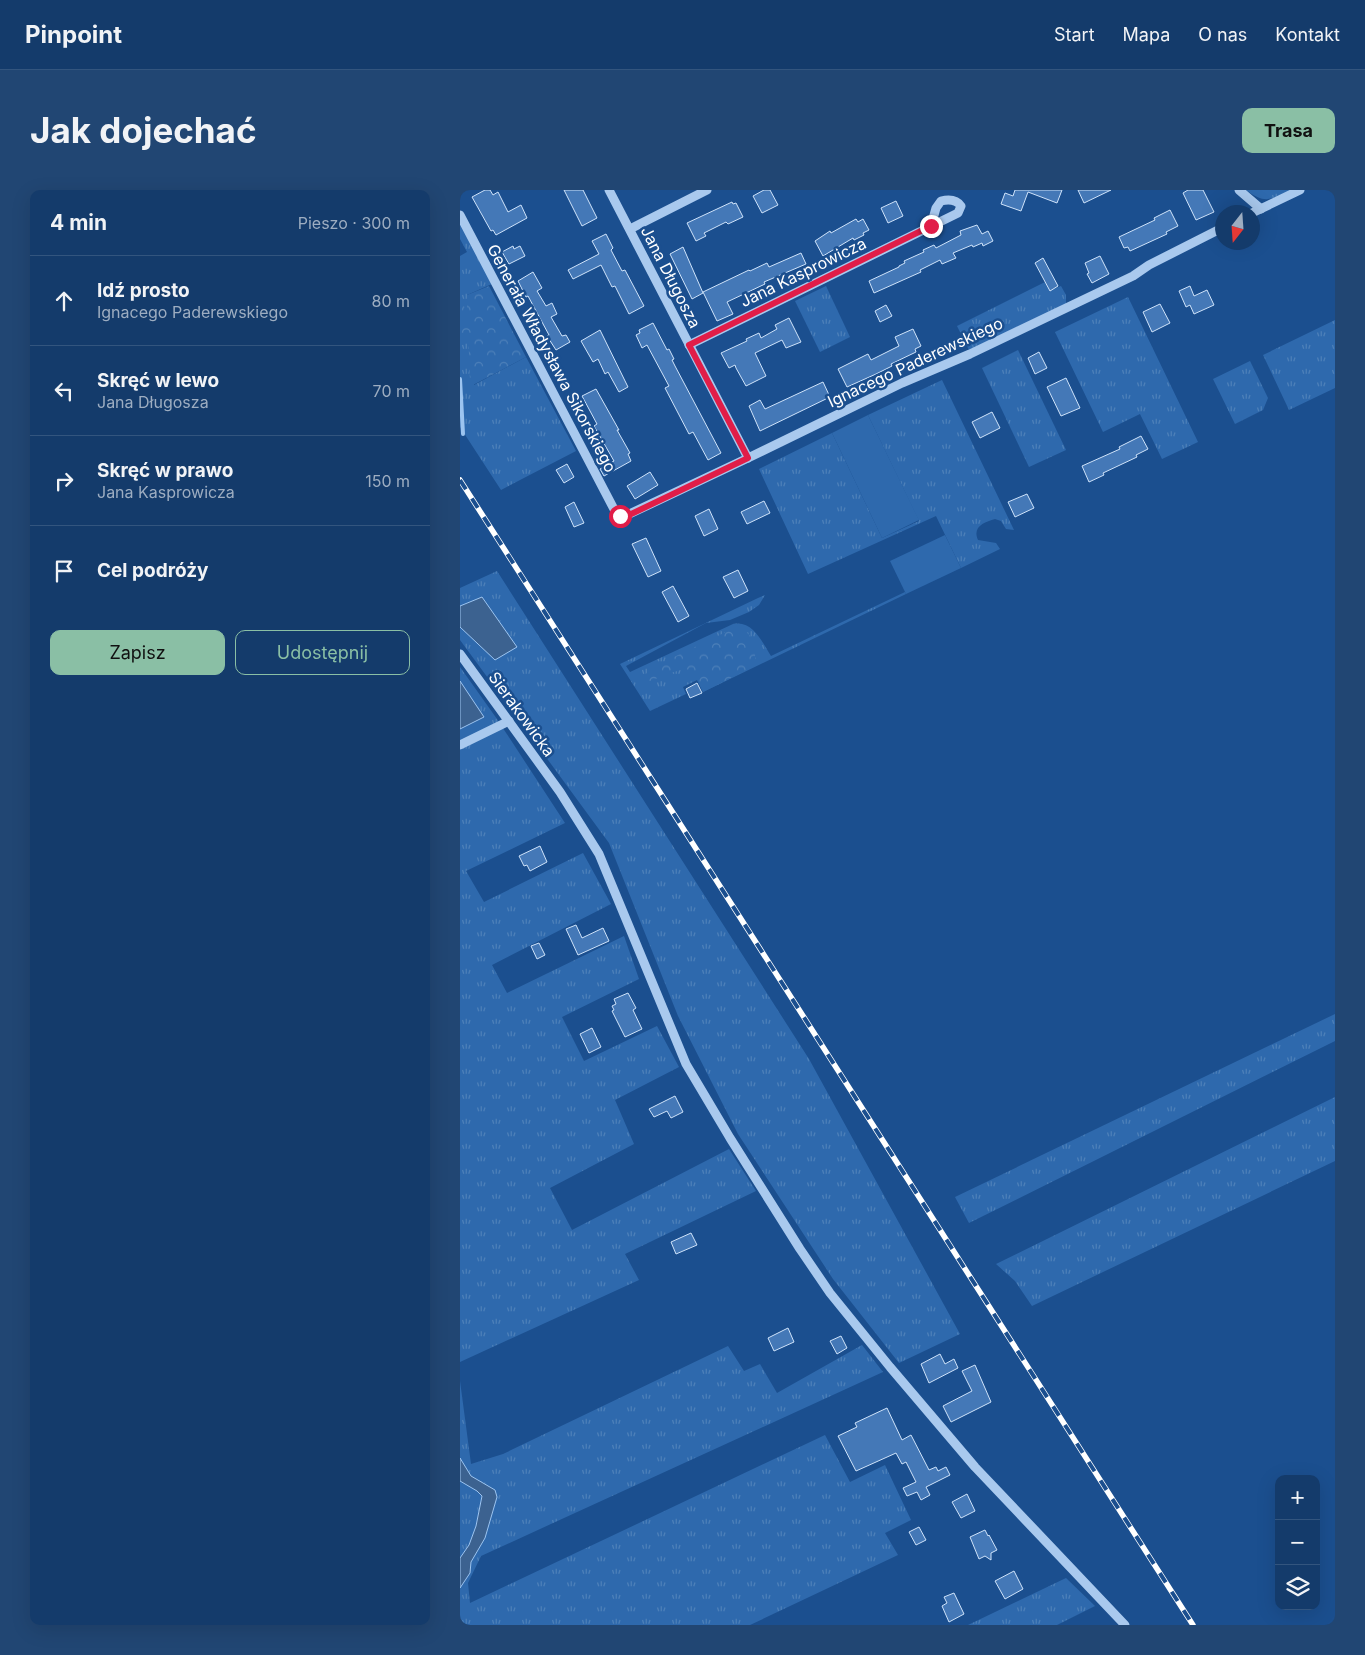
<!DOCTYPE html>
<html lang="pl">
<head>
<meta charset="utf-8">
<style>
	body { margin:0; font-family:Inter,sans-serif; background:#214673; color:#f1f3f6 }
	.controls { position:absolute; right:15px; bottom:15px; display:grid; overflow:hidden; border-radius:10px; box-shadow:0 5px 20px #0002 }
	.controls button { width:45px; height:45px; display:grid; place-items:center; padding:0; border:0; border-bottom:1px solid #33557e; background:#143b6b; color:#f1f3f6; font:25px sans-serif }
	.compass { position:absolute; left:755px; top:15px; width:45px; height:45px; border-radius:50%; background:#143b6b; box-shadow:0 5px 20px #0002; rotate:197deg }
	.stop { position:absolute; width:15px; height:15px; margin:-11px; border:4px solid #e11d48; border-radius:50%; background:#fff }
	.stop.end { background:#e11d48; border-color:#fff; box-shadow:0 1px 5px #0008 }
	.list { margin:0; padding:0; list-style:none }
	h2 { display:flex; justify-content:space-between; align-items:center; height:65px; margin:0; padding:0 20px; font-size:21px }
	h2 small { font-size:16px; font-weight:400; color:#9dadc1 }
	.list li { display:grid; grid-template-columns:32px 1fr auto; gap:15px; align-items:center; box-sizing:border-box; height:90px; padding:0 20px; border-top:1px solid #33557e }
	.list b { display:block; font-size:19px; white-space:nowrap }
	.list p { margin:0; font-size:16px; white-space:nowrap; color:#9dadc1 }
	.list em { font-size:16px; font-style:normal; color:#9dadc1 }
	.actions { display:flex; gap:10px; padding:15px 20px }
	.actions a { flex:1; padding:11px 0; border:1px solid #8abfa5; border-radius:10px; text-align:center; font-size:18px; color:#8abfa5 }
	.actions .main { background:#8abfa5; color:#111 }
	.icon { flex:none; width:28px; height:28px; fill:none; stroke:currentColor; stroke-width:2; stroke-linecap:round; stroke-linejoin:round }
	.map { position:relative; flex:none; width:875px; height:1435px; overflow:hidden; border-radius:10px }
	header { display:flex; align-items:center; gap:30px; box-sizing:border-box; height:70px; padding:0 25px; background:#143b6b; border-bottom:1px solid #33557e }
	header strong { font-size:24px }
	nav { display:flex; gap:28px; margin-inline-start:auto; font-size:18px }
	.intro { display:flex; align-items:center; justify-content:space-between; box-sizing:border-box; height:120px; padding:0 30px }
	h1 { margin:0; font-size:35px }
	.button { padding:12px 22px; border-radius:10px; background:#8abfa5; color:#111; font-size:18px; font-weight:700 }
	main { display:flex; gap:30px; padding:0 30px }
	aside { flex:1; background:#143b6b; border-radius:10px; box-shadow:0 5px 20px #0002 }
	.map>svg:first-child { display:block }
</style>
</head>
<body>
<header>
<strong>Pinpoint</strong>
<nav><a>Start</a><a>Mapa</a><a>O nas</a><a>Kontakt</a></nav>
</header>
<div class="intro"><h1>Jak dojechać</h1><a class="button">Trasa</a></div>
<main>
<aside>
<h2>4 min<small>Pieszo · 300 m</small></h2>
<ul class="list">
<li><svg class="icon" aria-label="ahead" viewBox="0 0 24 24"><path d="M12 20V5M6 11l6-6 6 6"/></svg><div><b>Idź prosto</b><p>Ignacego Paderewskiego</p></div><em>80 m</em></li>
<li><svg class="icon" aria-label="left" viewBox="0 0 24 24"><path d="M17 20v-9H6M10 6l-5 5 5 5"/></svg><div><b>Skręć w lewo</b><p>Jana Długosza</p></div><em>70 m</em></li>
<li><svg class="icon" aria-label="right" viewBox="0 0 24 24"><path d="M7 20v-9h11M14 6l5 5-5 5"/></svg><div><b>Skręć w prawo</b><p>Jana Kasprowicza</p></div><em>150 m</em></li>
<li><svg class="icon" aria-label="arrive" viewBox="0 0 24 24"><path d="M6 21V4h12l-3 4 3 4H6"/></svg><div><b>Cel podróży</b></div></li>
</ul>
<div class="actions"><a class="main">Zapisz</a><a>Udostępnij</a></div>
</aside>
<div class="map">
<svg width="875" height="1435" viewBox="0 0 875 1435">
	<defs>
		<pattern id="grass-tufts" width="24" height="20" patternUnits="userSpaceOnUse" patternTransform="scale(1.25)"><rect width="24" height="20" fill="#2e69ad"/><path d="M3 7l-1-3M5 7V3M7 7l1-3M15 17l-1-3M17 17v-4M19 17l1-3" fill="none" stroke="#4d80b9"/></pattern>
		<pattern id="forest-crowns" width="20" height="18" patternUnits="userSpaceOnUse" patternTransform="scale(1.25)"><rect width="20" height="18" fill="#2e69ad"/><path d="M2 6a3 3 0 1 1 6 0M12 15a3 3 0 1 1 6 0" fill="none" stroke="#4d80b9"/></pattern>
	</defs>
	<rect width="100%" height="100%" fill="#1b4f8f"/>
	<g fill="url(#grass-tufts)">
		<path d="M786,0H832C811,9 806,15 786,0Z"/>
		<polygon points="0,32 32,94 7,105 14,195 66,167 116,261 41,300 0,237 0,66 7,62 0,49"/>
		<polygon points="585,92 590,100 601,96 606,105 606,114 509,160 497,136"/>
		<polygon points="366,96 390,147 360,162 335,111"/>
		<polygon points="668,107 738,252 702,269 680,224 643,242 595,142"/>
		<polygon points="875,130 875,198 829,220 803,165"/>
		<polygon points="558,160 606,260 569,277 522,178"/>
		<polygon points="790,171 808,208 803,220 775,234 753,189"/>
		<path d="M482,190L554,340L546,339L541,331L535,329C524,332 512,337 518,350L536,353L540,359L501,378L476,326L348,384L299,279L372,243L422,348L459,331L408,225Z"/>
		<polygon points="37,381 349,869 500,1144 439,1173 373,1089 278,944 218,826 149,653 0,450 0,398"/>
		<path d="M445,402L446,404L243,502L237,490L223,497L226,504L190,521L160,474L298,408L305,405L299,415L289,422L270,430L246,433L166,476L170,482L273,434C293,430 302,452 311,466Z"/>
		<polygon points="0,477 37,529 105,633 6,681 24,712 123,663 151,714 32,775 47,803 164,746 179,789 102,827 124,871 197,836 219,877 155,910 174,954 90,998 112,1040 269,959 296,1001 165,1064 179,1090 0,1172"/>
		<polygon points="875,824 875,851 509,1033 495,1007"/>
		<polygon points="875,907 875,971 572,1116 555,1091 536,1074"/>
		<polygon points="402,1155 423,1182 21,1366 8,1393 10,1413 365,1245 390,1292 425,1275 451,1330 425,1343 438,1365 290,1435 0,1435 0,1191 11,1274 43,1264 268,1156 284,1181 300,1174 317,1203"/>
		<polygon points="606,1388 635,1416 597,1435 508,1435"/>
	</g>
	<g fill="url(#forest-crowns)">
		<polygon points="29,96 66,167 13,195 10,192 8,140 5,146 0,148 0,112 4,116 7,127 7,105"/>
		<path d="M279,439C298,445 295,460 295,476L243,502C240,496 237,485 232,481C225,475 199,488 190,491L186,489L185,486L189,479L268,441Z"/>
	</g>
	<g fill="#2e69ad">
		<polygon points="408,225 459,330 422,348 372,243"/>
		<polygon points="485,345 501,378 446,404 430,371"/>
	</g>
	<g fill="#3c6290" stroke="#9cc4f0">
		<polygon points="22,407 57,457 35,470 0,437 0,416"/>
		<polygon points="0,491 24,527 0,539"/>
		<polygon points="0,1268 11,1286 35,1300 37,1307 25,1348 11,1372 10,1383 0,1398 0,1368 9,1355 16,1336 22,1306 17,1301 0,1291"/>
	</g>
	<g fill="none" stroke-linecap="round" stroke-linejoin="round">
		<polyline stroke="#9cc4f0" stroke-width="4" points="0,189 3,244"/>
	</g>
	<g fill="#4478b7" stroke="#cfe3fa">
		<polygon points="25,0 30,0 33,5 38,2 48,22 61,15 67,28 36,45 33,40 31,41 12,7"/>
		<polygon points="104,0 123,0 137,28 122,36"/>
		<polygon points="304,0 310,0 318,15 302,23 293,6"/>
		<polygon points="555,0 602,0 597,13 568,2 561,21 541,14 545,3 553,6"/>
		<polygon points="618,0 651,0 624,13"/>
		<polygon points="728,0 743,0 754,22 736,30 723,3"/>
		<polygon points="436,11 443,26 428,33 421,18"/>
		<polygon points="272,12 273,14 276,13 283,27 268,34 266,32 244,43 246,46 236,51 227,33"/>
		<polygon points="710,20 718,36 706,42 707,44 670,61 668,57 664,58 659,47 695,30 694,28"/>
		<polygon points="396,29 398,32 403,29 409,40 403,43 404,45 394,50 393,48 363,66 355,51 370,41 371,43"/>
		<polygon points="517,35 522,44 528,41 533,51 523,56 522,53 513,57 512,55 493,63 496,68 482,74 480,70 460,80 461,82 452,86 414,103 409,91 439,77 439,76 445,73 444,71 464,62 463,60 474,55 476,58 501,45 500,41"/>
		<polygon points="146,44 153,58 151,60 162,81 165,80 184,116 169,124 155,96 152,97 141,75 113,89 108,80 139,64 132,51"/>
		<polygon points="53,56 54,59 60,56 65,66 49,74 42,62"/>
		<polygon points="223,57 243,103 232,109 210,64"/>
		<polygon points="341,63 346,74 304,92 305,94 267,112 273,124 257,131 243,102 289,80 290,81 307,73 309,77"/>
		<polygon points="640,66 649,84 632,93 627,84 629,83 625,73"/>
		<polygon points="583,68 598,96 590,101 575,73"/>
		<polygon points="73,82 82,98 77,101 86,116 92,113 97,124 91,127 102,146 106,145 110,152 96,160 87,146 89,145 68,106 66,107 58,91"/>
		<polygon points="730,96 734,106 747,100 754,115 734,124 730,115 726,117 719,101"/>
		<polygon points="700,114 710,133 692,142 683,122"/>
		<polygon points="426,115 432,126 420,132 415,121"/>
		<polygon points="329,128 341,152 326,158 322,150 295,163 306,186 286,196 276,178 275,175 269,178 261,163 287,151 286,149 299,143 301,148 317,139 315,135"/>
		<polygon points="193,133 207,160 209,159 214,169 212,170 215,176 261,263 248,270 233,242 229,244 205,198 209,196 187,155 182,158 176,145 180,143 179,140"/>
		<polygon points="453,139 461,156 455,159 456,162 431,174 432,176 416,184 387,197 378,179 408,164 411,170 439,156 435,147"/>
		<polygon points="140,140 168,197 159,202 148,182 145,184 138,169 133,172 121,151"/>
		<polygon points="579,162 587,178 575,184 568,168"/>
		<polygon points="606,188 620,218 601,226 587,197"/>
		<polygon points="363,192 370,207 300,241 289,216 300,210 305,219"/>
		<polygon points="136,199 159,240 157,240 170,263 168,264 171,271 144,286 140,279 154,271 134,236 137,234 122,206"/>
		<polygon points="532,222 540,238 520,248 512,232"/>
		<polygon points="681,246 688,259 676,265 677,267 643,283 644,285 629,292 622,276 660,259 659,257"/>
		<polygon points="107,274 114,287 104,293 96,280"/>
		<polygon points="190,282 198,295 175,309 167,296"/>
		<polygon points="567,304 574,318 555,327 548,312"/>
		<polygon points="304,311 310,323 287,334 281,322"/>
		<polygon points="114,312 124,333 114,337 105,317"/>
		<polygon points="249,319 258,339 244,346 235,326"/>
		<polygon points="186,348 201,381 188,387 172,354"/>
		<polygon points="278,380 288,401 274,408 263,387"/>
		<polygon points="213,396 229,426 218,432 202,402"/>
		<polygon points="237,493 242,503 230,508 226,499"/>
		<polygon points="80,656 87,672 70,681 67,675 64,676 59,666"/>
		<polygon points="116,735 122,748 143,738 149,751 118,765 106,739"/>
		<polygon points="79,753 85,765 77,769 71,756"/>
		<polygon points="168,803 176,818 173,820 182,839 165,847 152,821 154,820 152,816 156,814 154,809"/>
		<polygon points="132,838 141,857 129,863 120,844"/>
		<polygon points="215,906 223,922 211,928 207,921 194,927 189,919"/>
		<polygon points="231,1043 237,1055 216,1064 211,1052"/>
		<polygon points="328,1138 334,1152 314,1161 308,1148"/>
		<polygon points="381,1146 387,1158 377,1164 370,1151"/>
		<polygon points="480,1164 485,1174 494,1169 498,1178 469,1193 461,1174"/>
		<polygon points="515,1175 531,1212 491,1232 483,1216 512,1201 502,1181"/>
		<polygon points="427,1218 442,1250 451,1245 469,1280 476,1277 478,1281 486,1277 490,1285 466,1297 470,1305 461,1310 457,1302 447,1306 443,1298 456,1292 446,1272 442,1274 436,1263 396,1281 378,1246 397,1237 395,1233"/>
		<polygon points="507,1304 515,1321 501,1328 492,1312"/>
		<polygon points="459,1337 466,1350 456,1355 449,1342"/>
		<polygon points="525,1340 528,1346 529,1345 537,1360 531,1363 531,1370 525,1366 519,1369 510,1347"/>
		<polygon points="554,1381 563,1399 545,1409 535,1391"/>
		<polygon points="494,1403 504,1424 489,1432 482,1416 487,1413 484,1407"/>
	</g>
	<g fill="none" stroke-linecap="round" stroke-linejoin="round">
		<g stroke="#a9c9ee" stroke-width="9">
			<polyline points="149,0 288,268"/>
			<polyline points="779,0 801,19"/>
			<polyline points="792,23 840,0"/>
			<polyline points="0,25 155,321 163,327 288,268 442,193 510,164 673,86 689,75 762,38"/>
			<polyline points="170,39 247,0"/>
			<path d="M229,155L498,23L501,16C496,9 489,9 481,11L476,18L471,36"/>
			<polyline points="0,464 100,602 139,664 226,874 270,948 340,1059 370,1103 430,1177 515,1277 665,1435"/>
			<polyline points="0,555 49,531"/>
		</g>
		<g stroke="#fff" stroke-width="5.5">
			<polyline id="rail" points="0,290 733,1435"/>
		</g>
		<use href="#rail" stroke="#1b4f8f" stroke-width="4" stroke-dasharray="11" stroke-linecap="butt"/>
	</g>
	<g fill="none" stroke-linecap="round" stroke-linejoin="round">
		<polyline stroke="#e11d48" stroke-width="6" points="160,326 167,326 288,268 229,155 471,36"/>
	</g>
	<g text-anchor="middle" stroke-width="5" stroke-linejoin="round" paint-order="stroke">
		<g font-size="16" fill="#fff" stroke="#1b4f8f">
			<text transform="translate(343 82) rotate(-26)" y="6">Jana Kasprowicza</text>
			<text transform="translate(211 87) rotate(63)" y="6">Jana Długosza</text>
			<text transform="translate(92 168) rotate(62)" y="6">Generała Władysława Sikorskiego</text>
			<text transform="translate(455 172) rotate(-25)" y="6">Ignacego Paderewskiego</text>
			<text transform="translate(62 524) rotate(54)" y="6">Sierakowicka</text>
		</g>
	</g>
</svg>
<div class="controls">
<button>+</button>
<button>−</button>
<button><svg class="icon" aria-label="layers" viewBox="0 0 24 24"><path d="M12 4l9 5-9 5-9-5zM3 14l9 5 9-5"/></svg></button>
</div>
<svg class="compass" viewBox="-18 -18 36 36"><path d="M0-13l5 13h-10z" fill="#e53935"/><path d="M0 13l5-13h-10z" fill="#9dadc1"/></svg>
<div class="stop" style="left:160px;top:326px"></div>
<div class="stop end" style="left:471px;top:36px"></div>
</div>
</main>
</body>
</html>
